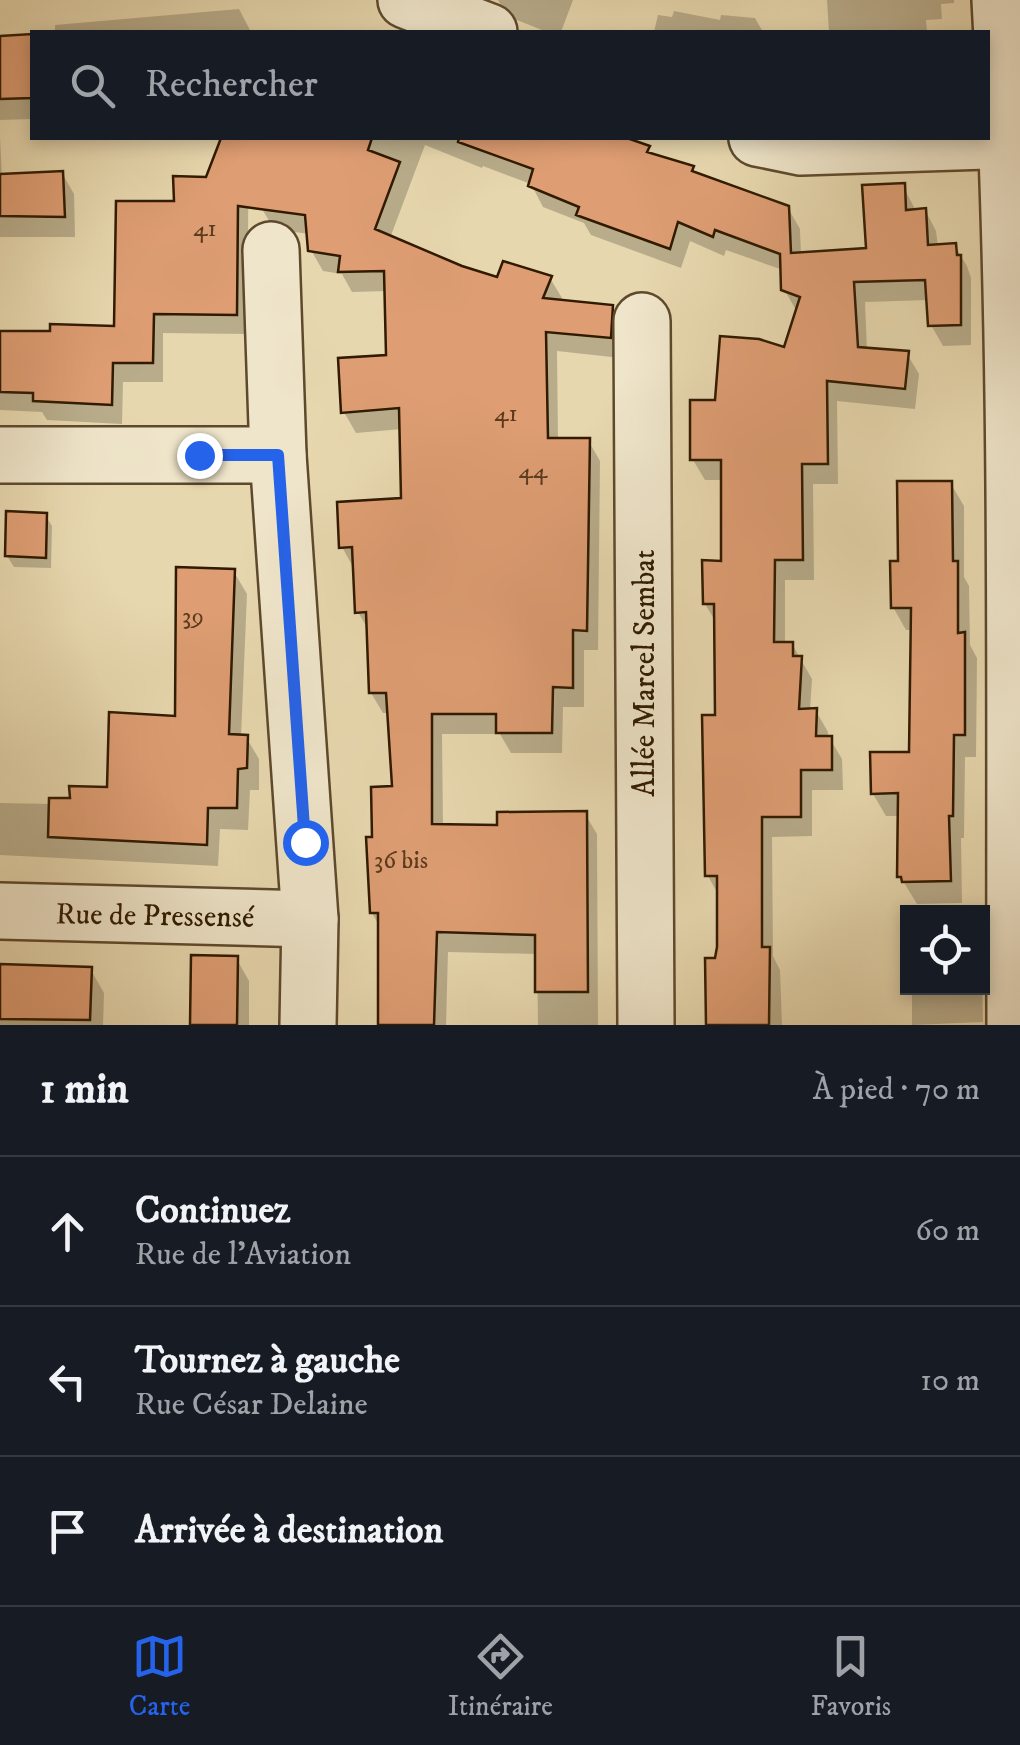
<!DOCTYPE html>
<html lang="fr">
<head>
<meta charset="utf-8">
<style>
	body { margin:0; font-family:"IM FELL DW Pica",serif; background:#242831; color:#f1f3f6 }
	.controls { position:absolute; right:30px; bottom:30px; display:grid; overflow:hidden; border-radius:0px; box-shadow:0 5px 15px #0003 }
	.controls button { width:90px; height:90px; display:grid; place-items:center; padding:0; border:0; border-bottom:2px solid #363941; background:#171b24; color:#f1f3f6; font:50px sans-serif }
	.stop { position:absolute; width:30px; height:30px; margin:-22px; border:8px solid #2563eb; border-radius:50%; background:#fff }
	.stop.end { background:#2563eb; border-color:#fff; box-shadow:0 2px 10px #0008 }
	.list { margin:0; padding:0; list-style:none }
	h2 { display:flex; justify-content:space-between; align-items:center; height:130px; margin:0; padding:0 40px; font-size:42px }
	h2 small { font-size:32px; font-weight:400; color:#9ea1a6 }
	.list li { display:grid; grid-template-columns:65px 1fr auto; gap:30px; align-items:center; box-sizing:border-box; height:150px; padding:0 40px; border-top:2px solid #363941 }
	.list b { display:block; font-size:38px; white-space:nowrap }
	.list p { margin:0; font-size:32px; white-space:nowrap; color:#9ea1a6 }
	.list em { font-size:32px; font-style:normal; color:#9ea1a6 }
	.icon { flex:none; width:55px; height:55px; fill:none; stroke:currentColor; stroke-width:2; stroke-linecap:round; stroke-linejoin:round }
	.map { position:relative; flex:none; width:1020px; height:1025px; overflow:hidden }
	.search { position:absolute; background:#171b24; box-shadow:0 5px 15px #0003; left:30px; right:30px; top:30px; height:110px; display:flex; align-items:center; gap:25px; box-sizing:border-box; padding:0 35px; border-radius:0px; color:#9ea1a6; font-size:38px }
	.sheet { height:580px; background:#171b24 }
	nav { display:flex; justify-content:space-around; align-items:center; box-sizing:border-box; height:140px; border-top:2px solid #363941; background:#171b24; font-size:28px; color:#9ea1a6 }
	nav a { display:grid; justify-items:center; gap:5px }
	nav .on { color:#2563eb }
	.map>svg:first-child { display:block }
</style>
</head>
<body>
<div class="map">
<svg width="1020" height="1025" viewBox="0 0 1020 1025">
	<rect width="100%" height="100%" fill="#e7d7ae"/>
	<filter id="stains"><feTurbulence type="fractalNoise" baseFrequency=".002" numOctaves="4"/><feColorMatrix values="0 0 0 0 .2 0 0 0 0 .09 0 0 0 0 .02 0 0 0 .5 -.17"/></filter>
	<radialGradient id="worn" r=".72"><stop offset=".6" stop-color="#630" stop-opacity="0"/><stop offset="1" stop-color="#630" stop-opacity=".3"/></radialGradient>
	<g fill="#0003">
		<polygon points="498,0 573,0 561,32 547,32 507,16"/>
		<polygon points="827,0 954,0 954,3 941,4 942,19 926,20 927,32 829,32"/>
		<polygon points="239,9 251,32 55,32 55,25"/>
		<polygon points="674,11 720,20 721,15 755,18 763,32 654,32 658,15 672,17"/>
		<polygon points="32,37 32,119 0,120 0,38"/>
		<polygon points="0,137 2,177 62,173 74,194 75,237 0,237"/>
		<polygon points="223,138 249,138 247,334 163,333 163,382 123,382 122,424 47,420 42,412 0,410 0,333 116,328 191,223"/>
		<polygon points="289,138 320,138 342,146 345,138 620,138 648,148 652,156 692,169 696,175 788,208 800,229 801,255 869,250 903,186 916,211 925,210 936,231 938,247 955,246 967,266 971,278 971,345 943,346 931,325 929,300 865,302 867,351 907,354 919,374 915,409 837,401 838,484 813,484 814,580 785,580 785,644 792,644 812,679 810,711 816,711 828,732 827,739 830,739 842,759 843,790 812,790 812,836 772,837 773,956 780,970 782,1025 708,1025 717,960 719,896 708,876 718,717 717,624 705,604 723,564 723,480 705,480 693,460 717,402 785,350 796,310 784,289 783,270 726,250 724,256 690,241 681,268 591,235 584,223 543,207 531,184 483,166 482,168 425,145 390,238 462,269 499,280 550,278 562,298 561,302 611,307 623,328 621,358 557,351 558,440 588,440 600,461 598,650 584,650 584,707 563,707 562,753 511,753 500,734 442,734 443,826 500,828 585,814 597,834 598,1025 538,1025 537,954 448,952 446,1025 380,1025 380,927 372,913 374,839 395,789 390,713 383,713 371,693 369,631 358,612 353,567 342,547 403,501 402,429 356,433 344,412 388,357 387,291 352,292 342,274 323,271 311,250 309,234 274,229 262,209"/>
		<polygon points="951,484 964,506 964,577 969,586 970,645 977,658 976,757 965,757 964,838 961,838 962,903 917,904 900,876 900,816 886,816 873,794 912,755 913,630 906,630 893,607 900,563"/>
		<polygon points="45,515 52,526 51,568 14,567 7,556"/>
		<polygon points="234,572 247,594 241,737 246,737 259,759 259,790 250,790 248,830 220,829 218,866 0,855 0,803 52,804 110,789 178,719"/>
		<polygon points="236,958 249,981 249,1025 192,1025"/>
		<polygon points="0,966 91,970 104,993 103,1025 0,1025"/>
		<polygon points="982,971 983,1022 912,1025 912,988 982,988"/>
	</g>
	<g fill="#de9d73" stroke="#301a00" stroke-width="2.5">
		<polygon points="32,34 32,98 0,99 0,36"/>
		<polygon points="221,138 372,138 368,150 400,162 375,229 462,266 497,277 503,261 552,276 543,298 613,305 611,338 546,332 548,438 590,438 587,631 573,630 573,688 553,687 552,733 496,733 496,714 432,714 432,824 497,825 497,812 587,811 588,992 535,992 535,935 437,932 434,1025 378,1025 378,913 370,913 366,837 372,837 371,787 392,786 386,693 369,693 366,612 355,613 352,547 339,548 337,502 401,498 399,408 341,413 338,358 386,355 384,271 338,272 340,256 308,251 305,215 238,206 237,315 154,314 153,363 113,363 112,405 33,401 33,393 0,392 0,331 50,331 50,324 114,326 116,201 174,201 173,176 206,177"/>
		<polygon points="459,138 627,138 650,146 647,152 694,166 692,171 789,206 791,253 866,248 862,185 905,183 906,210 926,208 928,245 956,243 957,255 961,255 961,325 928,326 925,280 854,282 858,347 909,351 905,389 827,381 828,464 802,464 803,560 775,560 774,642 793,642 793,656 802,656 799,709 817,708 816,736 832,736 832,770 801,770 801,817 762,817 762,947 770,947 769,1025 706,1025 705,958 715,958 717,947 717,876 705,876 702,715 715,715 714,604 703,604 702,560 721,561 721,460 690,460 690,400 715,400 720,336 759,339 784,347 800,297 781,290 780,254 715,230 713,237 678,222 670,249 576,215 579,207 528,186 533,169 458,142"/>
		<polygon points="63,171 65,217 0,216 0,174"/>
		<polygon points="897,481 952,481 953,561 958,561 958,633 965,632 965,735 954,735 953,816 949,816 951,881 902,882 901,877 897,877 898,793 871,794 870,752 909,752 911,608 891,608 890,561 898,561"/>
		<polygon points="6,511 47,513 46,558 5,556"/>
		<polygon points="176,567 235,569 229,734 248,735 247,768 238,769 237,808 208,808 207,845 48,837 49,798 70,798 69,786 107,787 109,712 175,716"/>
		<polygon points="191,955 238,956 237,1025 190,1025"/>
		<polygon points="0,964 92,967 90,1020 0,1019"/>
	</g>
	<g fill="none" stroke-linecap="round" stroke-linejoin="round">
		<g stroke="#5e492c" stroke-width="60">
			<g id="minor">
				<polyline points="406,0 489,32"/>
				<path d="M1000,0C1019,341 1014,683 1015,1025"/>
				<polyline points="757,138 801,147 1020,140"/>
				<polyline points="271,250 278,455 310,919 308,1025"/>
				<polyline points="642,321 646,1025"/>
				<polyline points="0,455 278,455"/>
				<polyline points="0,911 310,919"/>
			</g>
		</g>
		<use href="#minor" stroke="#efe5ca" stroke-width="55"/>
	</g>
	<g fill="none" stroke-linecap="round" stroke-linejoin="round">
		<polyline stroke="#2563eb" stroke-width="12" points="199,455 278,455 305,842"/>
	</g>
	<g text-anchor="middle" stroke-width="9" stroke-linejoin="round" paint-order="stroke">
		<g font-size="25" fill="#5c3b1d">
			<text x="205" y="236">41</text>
			<text x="506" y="421">41</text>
			<text x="533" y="478">44</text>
			<text x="193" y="624">39</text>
			<text x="401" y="868">36 bis</text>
		</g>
		<g font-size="30" fill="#301a00" stroke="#efe5ca">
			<text transform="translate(644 673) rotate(-90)" y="10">Allée Marcel Sembat</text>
			<text transform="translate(155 915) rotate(1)" y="10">Rue de Pressensé</text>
		</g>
	</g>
	<rect width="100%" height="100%" filter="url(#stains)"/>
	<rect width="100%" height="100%" fill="url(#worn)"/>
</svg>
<div class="controls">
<button><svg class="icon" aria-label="locate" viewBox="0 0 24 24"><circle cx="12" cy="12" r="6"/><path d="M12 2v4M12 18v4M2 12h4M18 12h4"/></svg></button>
</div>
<div class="stop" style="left:305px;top:842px"></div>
<div class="stop end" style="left:199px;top:455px"></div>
<div class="search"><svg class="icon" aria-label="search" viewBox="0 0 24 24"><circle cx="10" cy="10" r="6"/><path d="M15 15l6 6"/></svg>Rechercher</div>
</div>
<section class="sheet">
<h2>1 min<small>À pied · 70 m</small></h2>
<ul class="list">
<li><svg class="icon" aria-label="ahead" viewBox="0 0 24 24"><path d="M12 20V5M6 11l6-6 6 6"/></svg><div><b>Continuez</b><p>Rue de l'Aviation</p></div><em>60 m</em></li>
<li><svg class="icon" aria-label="left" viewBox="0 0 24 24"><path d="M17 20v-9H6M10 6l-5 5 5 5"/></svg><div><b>Tournez à gauche</b><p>Rue César Delaine</p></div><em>10 m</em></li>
<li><svg class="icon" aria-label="arrive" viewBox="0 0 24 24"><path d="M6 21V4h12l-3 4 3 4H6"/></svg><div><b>Arrivée à destination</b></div></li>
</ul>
</section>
<nav>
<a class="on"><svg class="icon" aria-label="map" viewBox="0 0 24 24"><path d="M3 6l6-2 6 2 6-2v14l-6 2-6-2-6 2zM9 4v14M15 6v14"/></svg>Carte</a>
<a><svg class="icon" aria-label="directions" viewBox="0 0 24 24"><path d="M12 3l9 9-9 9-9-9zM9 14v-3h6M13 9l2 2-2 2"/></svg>Itinéraire</a>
<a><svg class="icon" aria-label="saved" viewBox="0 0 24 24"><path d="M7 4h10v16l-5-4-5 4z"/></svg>Favoris</a>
</nav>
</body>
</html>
